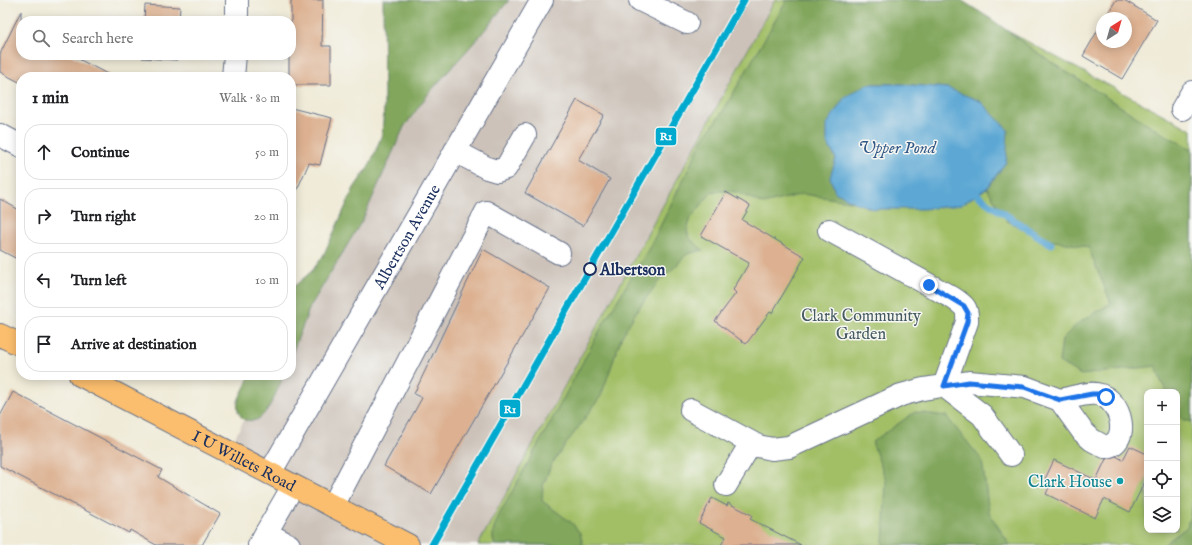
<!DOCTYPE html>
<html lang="en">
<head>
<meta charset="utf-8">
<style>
	body { margin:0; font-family:"IM FELL English",serif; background:#f6f6f6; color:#202124 }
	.controls { position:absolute; right:12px; bottom:12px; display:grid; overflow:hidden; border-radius:8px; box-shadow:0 2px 10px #0003 }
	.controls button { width:36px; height:36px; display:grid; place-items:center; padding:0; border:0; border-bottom:1px solid #e0e0e0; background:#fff; color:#202124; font:20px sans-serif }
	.compass { position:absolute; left:1096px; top:12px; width:36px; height:36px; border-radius:50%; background:#fff; box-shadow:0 2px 10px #0003; rotate:37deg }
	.stop { position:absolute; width:12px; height:12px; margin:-9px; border:3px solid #1a73e8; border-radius:50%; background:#fff }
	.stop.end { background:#1a73e8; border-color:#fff; box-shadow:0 1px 4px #0008 }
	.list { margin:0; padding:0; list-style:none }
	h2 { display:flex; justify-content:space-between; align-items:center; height:52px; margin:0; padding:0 16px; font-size:17px }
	h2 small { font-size:13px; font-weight:400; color:#757577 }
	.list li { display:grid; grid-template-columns:26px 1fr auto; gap:12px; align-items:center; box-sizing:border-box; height:56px; margin:0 8px 8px; padding:0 8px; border:1px solid #e0e0e0; border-radius:16px }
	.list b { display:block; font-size:15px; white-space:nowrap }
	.list em { font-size:13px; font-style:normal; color:#757577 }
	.icon { flex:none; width:22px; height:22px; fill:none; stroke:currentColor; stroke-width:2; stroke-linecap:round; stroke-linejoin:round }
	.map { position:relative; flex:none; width:1192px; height:545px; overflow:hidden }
	.search { position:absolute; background:#fff; box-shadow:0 2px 10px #0003; left:16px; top:16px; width:280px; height:44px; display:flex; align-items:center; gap:10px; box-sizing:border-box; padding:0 14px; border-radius:16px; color:#757577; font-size:15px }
	.panel { position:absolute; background:#fff; box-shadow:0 2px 10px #0003; left:16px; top:72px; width:280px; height:308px; border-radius:16px }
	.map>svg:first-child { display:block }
</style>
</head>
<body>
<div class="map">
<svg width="1192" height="545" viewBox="0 0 1192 545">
	<rect width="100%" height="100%" fill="#f6f6f2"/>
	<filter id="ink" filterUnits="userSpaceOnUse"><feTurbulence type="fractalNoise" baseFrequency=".025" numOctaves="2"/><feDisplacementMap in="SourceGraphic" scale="8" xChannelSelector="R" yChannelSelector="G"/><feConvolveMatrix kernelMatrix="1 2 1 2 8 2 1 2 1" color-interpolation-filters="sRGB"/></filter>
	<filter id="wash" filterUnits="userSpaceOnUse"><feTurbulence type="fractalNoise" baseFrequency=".012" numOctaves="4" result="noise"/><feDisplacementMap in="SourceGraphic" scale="16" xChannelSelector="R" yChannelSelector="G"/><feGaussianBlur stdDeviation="0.9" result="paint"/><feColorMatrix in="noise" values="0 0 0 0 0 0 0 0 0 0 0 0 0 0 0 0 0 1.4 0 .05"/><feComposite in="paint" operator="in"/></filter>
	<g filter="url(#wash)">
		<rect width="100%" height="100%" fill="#f0ebd8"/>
		<polygon fill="#ccc2b9" points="509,0 775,0 478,545 259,545 293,486 227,452 268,375 291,375 291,332 385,154 429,93 479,37"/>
		<path fill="#a2bf66" stroke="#5e7762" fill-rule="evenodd" d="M775,0H950L1192,130V545H478ZM1147,392H1177V530H1147Z"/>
		<g fill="#81a65b" stroke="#4e6a5c">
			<polygon points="383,0 509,0 479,37 429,93 404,127 363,219 310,307 291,356 291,289 312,271 323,256 354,188 369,166 376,150 382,134 384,108"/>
			<path d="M787,0H961L991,19L1048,60L1162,133L1192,149V422L1182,419L1177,409V392H1167L1161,381L1156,366L1081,375L1059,362L1062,339L1077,324L1111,303L1088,247L1044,239L1007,221L987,188L1006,162L947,88L900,84H868L827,142L836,159L835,192L854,202L803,194L763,204L736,192L722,191L711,193L691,218L687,230L689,238L703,250L687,254L676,266L659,281L638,309L622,336L601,396L551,465L543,486L542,501L572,523L580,533L583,545H495C490,534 495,526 499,515L549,425L603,324L652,243L703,139L723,111Z"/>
			<path d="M249,375H284C278,387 269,415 256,420C252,421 248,420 244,420C228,404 246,392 249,375Z"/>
			<polygon points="915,412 946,416 982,460 989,513 1010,545 883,545 886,480 872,442"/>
			<polygon points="1192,507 1192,545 1163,545 1187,527"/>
		</g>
		<polygon fill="#5ca7d4" stroke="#3c6b99" points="868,84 900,84 947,88 980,101 1008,130 1006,162 987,188 961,205 923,209 873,209 854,202 835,192 830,177 836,159 827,142 827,124 845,97"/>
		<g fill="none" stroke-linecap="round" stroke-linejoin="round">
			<polyline stroke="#5ca7d4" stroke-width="7" points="970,189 989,204 1051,244"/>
		</g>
		<g id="blocks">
			<g fill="#dcb090">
				<polygon points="291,0 323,0 322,46 331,46 331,85 291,85 291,77 289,77 289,55 291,55"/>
				<polygon points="1116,0 1124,0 1157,20 1122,79 1083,56 1102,23 1102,42 1126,42 1126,18 1105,18"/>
				<polygon points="145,5 180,7 179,21 144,21"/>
				<polygon points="21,11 21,55 71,55 113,77 21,77 21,83 0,72 0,54"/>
				<polygon points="143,55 178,55 177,60 142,58"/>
				<polygon points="577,100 604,115 578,160 610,179 583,226 525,193"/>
				<polygon points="291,108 332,118 320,165 309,163 291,203"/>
				<polygon points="726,192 750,206 742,220 805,257 772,313 770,312 746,344 715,321 736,293 733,290 749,263 701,236"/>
				<polygon points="0,199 21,211 21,261 0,250"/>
				<polygon points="483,249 550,288 431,494 384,466 422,398 414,394"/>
				<polygon points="13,392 162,470 158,477 220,514 202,545 156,545 130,530 129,533 0,466 0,416"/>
				<polygon points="1130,446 1147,454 1147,477 1130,512 1104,499 1095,518 1046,494 1051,483 1045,479 1054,460 1096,480 1106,459 1116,456 1123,460"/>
				<polygon points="712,498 727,506 728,503 752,515 750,519 801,545 721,545 726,537 699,523"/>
			</g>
		</g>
	</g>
	<g filter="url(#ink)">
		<use href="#blocks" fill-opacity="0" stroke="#667189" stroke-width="1"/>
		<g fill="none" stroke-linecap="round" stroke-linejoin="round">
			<g stroke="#667189" stroke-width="24">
				<g id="minor">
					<polyline points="640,0 687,23"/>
					<polyline points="237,21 237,0"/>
					<polyline points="233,77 235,55"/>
					<polyline points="1182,109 1192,92"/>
					<polyline points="0,135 21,146"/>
					<polyline points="455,151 487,168 497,171 506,168 525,135"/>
					<path d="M829,230L953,298C965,306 968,308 967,322L944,386L982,415L1011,455"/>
					<path d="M691,410L758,446L772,449L789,447L901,395L923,389L969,382L1025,387L1060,400L1083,432L1092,440L1105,447C1132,444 1122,398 1097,394C1085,392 1072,398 1060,400"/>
					<path id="s1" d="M270,473L542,0"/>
					<polyline points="726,485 751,443"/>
					<polyline points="333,506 486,212 559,253"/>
					<polyline points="266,533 289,545"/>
					<polyline points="259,545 293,486"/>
				</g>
			</g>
			<g stroke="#667189" stroke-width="24">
				<g id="major">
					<polyline points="0,335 21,345"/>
					<path id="s2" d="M80,375L408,545"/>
				</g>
			</g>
			<use href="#minor" stroke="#fff" stroke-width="22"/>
			<use href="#major" stroke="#fbbe6e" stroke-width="22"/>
			<g stroke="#f6f6f2" stroke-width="10">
				<polyline id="rail-1" points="432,545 744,0"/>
			</g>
			<use href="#rail-1" stroke="#00a9ce" stroke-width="7"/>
		</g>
	</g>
	<g fill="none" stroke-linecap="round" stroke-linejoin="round" filter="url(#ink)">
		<polyline stroke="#1a73e8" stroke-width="5" points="929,285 964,306 968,313 967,322 944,386 969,382 1024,387 1060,400 1092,394 1099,394 1106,397"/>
	</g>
	<circle fill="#f6f6f2" stroke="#1b2f5e" stroke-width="2" cx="590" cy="269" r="6"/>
	<circle fill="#0f9aa8" stroke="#f6f6f2" stroke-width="1.5" cx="1120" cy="481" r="4"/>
	<g text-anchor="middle" stroke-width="3" stroke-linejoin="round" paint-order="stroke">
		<g font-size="16" fill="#1b2f5e" stroke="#f6f6f2">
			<text dy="6" stroke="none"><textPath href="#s1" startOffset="273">Albertson Avenue</textPath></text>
			<text dy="6" stroke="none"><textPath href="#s2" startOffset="185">I U Willets Road</textPath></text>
		</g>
		<g font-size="16" font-weight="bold" fill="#1b2f5e" stroke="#f6f6f2" text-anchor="start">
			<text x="600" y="275">Albertson</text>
		</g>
		<g font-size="16" fill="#445a60" stroke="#f6f6f2">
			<text x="861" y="321">Clark Community<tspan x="861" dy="18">Garden</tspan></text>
		</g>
		<g font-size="16" fill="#0d838f" stroke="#f6f6f2" text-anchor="end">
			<text x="1112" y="487">Clark House</text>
		</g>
		<g font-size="17" font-style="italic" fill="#325987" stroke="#f6f6f2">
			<text x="897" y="153">Upper Pond</text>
		</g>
	</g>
	<g stroke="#f6f6f2" stroke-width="1.5">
		<rect x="655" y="127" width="22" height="19" rx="4" fill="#00a9ce"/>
		<rect x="499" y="399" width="22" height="19" rx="4" fill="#00a9ce"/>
	</g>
	<g font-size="11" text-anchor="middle" font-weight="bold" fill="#fff">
		<text x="666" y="140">R1</text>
		<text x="510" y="413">R1</text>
	</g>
</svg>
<div class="controls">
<button>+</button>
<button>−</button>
<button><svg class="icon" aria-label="locate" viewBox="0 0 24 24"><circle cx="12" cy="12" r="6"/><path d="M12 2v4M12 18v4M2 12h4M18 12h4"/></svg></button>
<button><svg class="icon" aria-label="layers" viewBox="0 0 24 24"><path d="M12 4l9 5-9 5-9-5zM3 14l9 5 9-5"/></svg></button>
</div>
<svg class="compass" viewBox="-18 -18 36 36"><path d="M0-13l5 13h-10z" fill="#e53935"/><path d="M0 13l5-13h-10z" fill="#757577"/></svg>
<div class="stop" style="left:1106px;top:397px"></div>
<div class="stop end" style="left:929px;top:285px"></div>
<div class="search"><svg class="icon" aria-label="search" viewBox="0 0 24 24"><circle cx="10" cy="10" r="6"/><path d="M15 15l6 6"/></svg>Search here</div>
<section class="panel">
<h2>1 min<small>Walk · 80 m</small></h2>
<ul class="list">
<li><svg class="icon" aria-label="ahead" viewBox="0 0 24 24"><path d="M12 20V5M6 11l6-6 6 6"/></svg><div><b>Continue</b></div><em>50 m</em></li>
<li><svg class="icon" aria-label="right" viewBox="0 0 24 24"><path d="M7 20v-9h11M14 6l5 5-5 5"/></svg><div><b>Turn right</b></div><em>20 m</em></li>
<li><svg class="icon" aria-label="left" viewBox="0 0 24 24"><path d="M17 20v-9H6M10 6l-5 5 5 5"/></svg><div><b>Turn left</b></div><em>10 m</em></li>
<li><svg class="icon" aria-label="arrive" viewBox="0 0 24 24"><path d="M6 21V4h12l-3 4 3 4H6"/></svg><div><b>Arrive at destination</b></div></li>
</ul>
</section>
</div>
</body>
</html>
